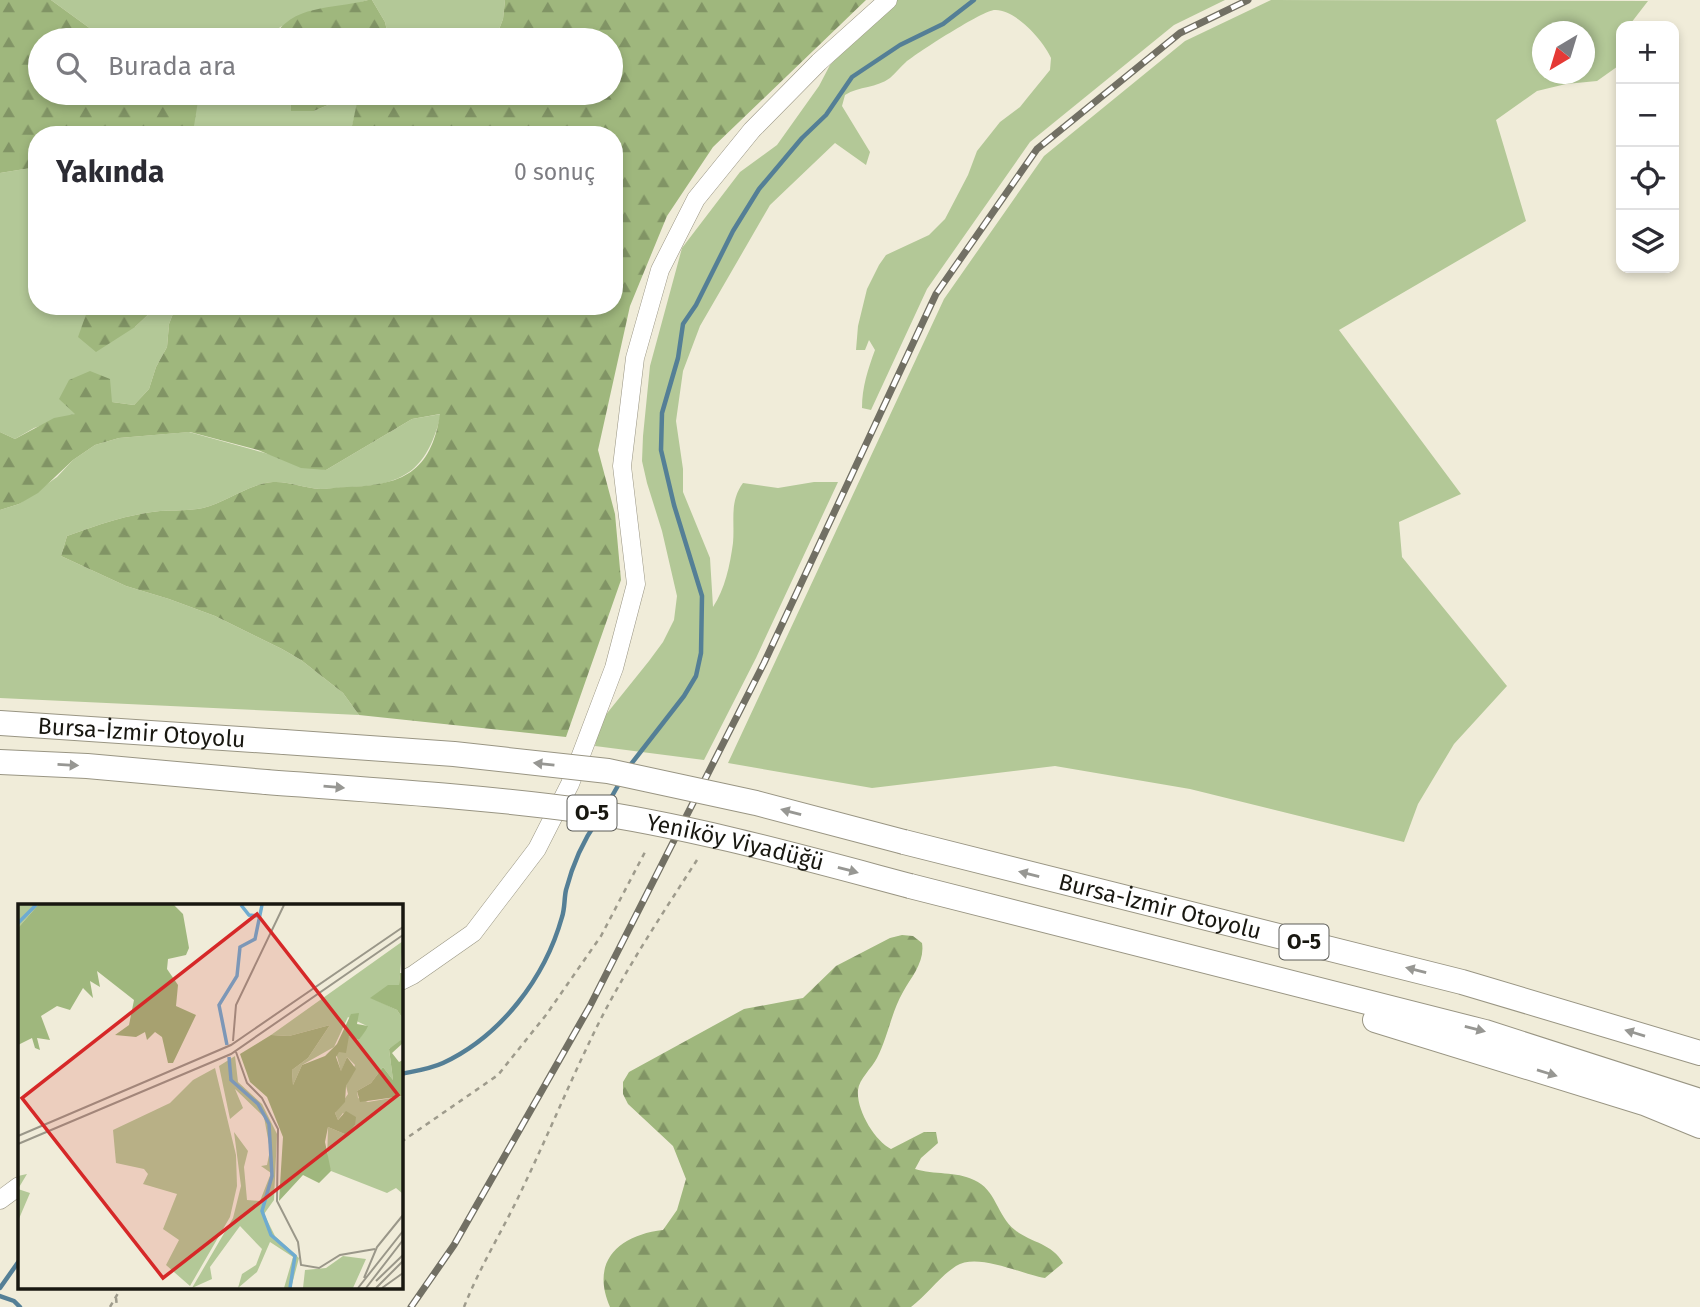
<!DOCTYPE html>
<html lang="tr">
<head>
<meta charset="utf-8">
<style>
	body { margin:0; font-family:"Fira Sans",sans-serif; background:#f2f2f3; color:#2b2b33 }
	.controls { position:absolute; right:21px; top:21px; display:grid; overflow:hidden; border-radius:14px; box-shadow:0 4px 10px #0003 }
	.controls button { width:63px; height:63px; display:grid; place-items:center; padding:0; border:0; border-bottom:2px solid #e1e1e2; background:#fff; color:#2b2b33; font:35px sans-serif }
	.compass { position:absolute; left:1532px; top:21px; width:63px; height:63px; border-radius:50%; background:#fff; box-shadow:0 4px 10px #0003; rotate:218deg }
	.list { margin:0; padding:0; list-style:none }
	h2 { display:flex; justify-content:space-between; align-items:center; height:91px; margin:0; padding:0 28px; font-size:30px }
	h2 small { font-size:23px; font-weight:400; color:#7c7c81 }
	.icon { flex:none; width:38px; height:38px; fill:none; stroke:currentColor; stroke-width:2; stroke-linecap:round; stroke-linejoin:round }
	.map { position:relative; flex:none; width:1700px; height:1307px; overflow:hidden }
	.search { position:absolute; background:#fff; box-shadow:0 4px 10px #0003; left:28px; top:28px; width:595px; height:77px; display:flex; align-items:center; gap:18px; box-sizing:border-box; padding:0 24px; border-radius:38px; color:#7c7c81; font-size:26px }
	.panel { position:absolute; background:#fff; box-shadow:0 4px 10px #0003; left:28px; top:126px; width:595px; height:189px; border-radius:28px }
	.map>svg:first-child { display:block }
</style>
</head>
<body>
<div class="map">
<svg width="1700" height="1307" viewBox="0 0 1700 1307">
	<defs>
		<pattern id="forest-firs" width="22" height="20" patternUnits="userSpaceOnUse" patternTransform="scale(1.75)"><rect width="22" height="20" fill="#9fb77d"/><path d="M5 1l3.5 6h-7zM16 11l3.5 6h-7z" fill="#819465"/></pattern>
	</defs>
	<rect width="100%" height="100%" fill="#f0ecd9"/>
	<g fill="#b3c897" fill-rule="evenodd">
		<polygon points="51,0 368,0 280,27 272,40 106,40"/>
		<polygon points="372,0 505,0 503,19 495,40 389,40 385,22"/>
		<path d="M893,0H1225L1174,25L1030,142L927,289L871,410L862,408C862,387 868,369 875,350L869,340L865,350H856L858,326L867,289L879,265L886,255L929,235L945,219L968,175L977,151L1000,122L1020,107L1028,97L1050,70L1051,58C1044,41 1015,9 995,10C983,10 917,53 906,62C900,67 896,73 890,78C877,88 859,86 845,95L842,106L870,152L866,165L835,143L770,205L700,326L683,371L676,421L683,469V492L710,558L713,607C725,589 730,565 733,543C735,521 729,502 743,483L778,488L814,482H838L756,658L704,760L595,746L600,722L649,661L663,642L674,620L677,596L662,531L647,483L642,461L643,436L650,366L682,248L740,172L777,145L819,86L830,65Z"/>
		<path d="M1271,0L1648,1L1631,23L1632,26H1621V64L1597,81L1566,84L1537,91L1496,120L1526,221L1339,330L1461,494L1399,522L1402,557L1507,686L1454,744L1418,804L1404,842L1190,789L1055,766L872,788L728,763L944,299L1044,156L1185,41ZM1542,32H1584V74H1542Z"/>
		<polygon points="188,93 290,93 291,110 314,111 335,102 359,97 350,135 189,135 194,126"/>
		<polygon points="37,167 37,306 89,306 89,310 135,327 153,310 176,306 169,324 167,347 156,367 149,389 134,405 112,402 34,428 15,439 0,432 0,173"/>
		<path d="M441,414C428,467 407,485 352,487C342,487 331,489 320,489C305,488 288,481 273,482C248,484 227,502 203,508C188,511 175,510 160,511C129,514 97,525 67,536L61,556L126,586L169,599L215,616L282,649L301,660L343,693L359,715L0,698V510L19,504L57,477L73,460L95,445L119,438L189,432L326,470L412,419Z"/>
	</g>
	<g fill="url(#forest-firs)">
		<polygon points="0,0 51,0 106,40 40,40 40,93 188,93 198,101 194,126 189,135 37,135 37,167 0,173"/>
		<path d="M368,0H372L385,22L389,40H272C292,3 332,10 368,0Z"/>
		<path d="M505,0H866L713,147L667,216L630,306L598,450L615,514L621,580L566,737L359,715L343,693L301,660L282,649L215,616L169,599L126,586L61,556L67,536C97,525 129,514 160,511C175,510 188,511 203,508C227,502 248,484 273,482C288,481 305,488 320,489C329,489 338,487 347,487C402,485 431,473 440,414L412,419L326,470L301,468L258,450L190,432L119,438L95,445L73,460L38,493L19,504L0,510V432L15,439L54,418L75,414L59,399L69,380L90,371L110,379L112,402L134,405L149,389L156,367L167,347L169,324L176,306H614V135H350L358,98L335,102L314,111H291L290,93H415L428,102L439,93H611V40H495L503,19Z"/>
		<polygon points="89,306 167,306 153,310 135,327 96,352 78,337"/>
		<path d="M902,935L913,936L922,943C925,962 912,976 903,992C891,1013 888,1037 877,1058C872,1068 859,1079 858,1090C856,1110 875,1141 891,1149L924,1132H936L938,1143L921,1158L915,1169C934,1175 956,1171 974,1180C996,1189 997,1216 1015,1230C1031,1243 1052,1243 1063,1263L1045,1278C1021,1274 977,1252 956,1266C939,1277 927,1295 911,1307H610C590,1261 619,1235 663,1230L677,1210L686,1179L673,1146L628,1104L623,1094V1082L629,1072L744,1009L803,998L836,966L890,938Z"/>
	</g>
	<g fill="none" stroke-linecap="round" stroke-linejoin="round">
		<g stroke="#547f96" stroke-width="4.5">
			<polyline points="628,768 684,696 696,676 701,653 702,596 674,505 661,450 662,413 678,358 683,324 696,305 733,231 759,189 802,138 826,115 852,77 900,45 943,24 974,0"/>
			<polyline points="607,805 620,782"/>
			<path d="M401,1074C415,1071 430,1069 443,1063C501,1036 545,978 562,917C565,908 564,899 566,890C572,867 583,841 597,821"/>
			<polyline points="0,1288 19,1261"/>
			<polyline points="0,1296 14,1301 20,1307"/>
		</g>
		<g stroke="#999583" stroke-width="19">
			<g id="minor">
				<polyline points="401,981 413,975 473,933 537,849 570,784 614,668 636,584 622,466 635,358 660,270 696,199 752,130 819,62 888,0"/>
				<polyline points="0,1200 19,1186"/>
			</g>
		</g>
		<g stroke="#999583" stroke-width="26">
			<g id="highway">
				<path id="s1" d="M0,723L284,742"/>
				<polyline points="0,762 87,766 266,782"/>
				<path id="s2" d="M904,842L1462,982L1700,1053"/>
				<polyline points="910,886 1485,1032 1700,1101"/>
				<polyline points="1375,1020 1644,1103 1700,1126"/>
			</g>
		</g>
		<g stroke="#9e9b8c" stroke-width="2.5" stroke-dasharray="5 5" stroke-linecap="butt">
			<polyline points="401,1142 498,1075 546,1015 601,936 645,852"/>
			<polyline points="186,1288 199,1288"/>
			<polyline points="116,1298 117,1307"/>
			<polyline points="110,1307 121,1288"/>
			<path d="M464,1307C481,1264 506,1225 525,1183C547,1137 567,1089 589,1043C619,979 659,919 697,860"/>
		</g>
		<use href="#minor" stroke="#fff" stroke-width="18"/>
		<use href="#highway" stroke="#fff" stroke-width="24"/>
		<g stroke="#727064" stroke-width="7">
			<polyline id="rail" points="411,1307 454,1245 590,1006 764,663 936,294 1037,149 1180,33 1248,0"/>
		</g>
		<use href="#rail" stroke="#fff" stroke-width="4.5" stroke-dasharray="13" stroke-linecap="butt"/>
		<g stroke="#999583" stroke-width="26" stroke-linecap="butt">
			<g id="highway-bridge">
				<polyline points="284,742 454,754 608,771 756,803 904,842"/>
				<path id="s3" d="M266,782C370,790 475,796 579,810C691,826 801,857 910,886"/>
			</g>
		</g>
		<use href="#highway-bridge" stroke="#fff" stroke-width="24"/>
	</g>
	<defs><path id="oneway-solid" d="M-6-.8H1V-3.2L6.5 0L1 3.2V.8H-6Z" transform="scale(1.75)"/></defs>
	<g fill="#979793">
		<use href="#oneway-solid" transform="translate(544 764) rotate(-174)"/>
		<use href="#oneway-solid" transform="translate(68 765) rotate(3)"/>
		<use href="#oneway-solid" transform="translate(334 787) rotate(5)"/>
		<use href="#oneway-solid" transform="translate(791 812) rotate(-165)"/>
		<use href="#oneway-solid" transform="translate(848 870) rotate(15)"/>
		<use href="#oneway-solid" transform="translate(1029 874) rotate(-166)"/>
		<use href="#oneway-solid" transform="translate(1416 970) rotate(-166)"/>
		<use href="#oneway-solid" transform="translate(1475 1029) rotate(14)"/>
		<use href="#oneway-solid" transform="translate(1635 1033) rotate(-163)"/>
		<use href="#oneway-solid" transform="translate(1547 1073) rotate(17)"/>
	</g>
	<g text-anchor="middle" stroke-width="6" stroke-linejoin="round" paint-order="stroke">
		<g fill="#fff" stroke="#5d5d58" stroke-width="2">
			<rect x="567.5" y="795.5" width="49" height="35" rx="5"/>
			<rect x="1279.5" y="924.5" width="49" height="35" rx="5"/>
		</g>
		<g font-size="21" font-weight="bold" fill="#181710">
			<text x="592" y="820">O-5</text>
			<text x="1304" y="949">O-5</text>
		</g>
		<g font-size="23" fill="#181710" stroke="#fff">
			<text dy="8" stroke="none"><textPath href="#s1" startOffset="142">Bursa-İzmir Otoyolu</textPath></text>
			<text dy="8" stroke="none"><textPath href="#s3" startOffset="474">Yeniköy Viyadüğü</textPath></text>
			<text dy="8" stroke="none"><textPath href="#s2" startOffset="264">Bursa-İzmir Otoyolu</textPath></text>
		</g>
	</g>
	<g transform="translate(18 904)">
		<rect width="385" height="385" fill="#f0ecd9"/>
		<path d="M0,1H20L0,24ZM385,37L381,81L354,94L379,106L385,115V138L371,145L375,176L365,163L353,179L339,187L340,194L350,198L385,192V290L378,284L369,289L313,267L309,258L310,223L329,231L337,221L325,209L320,216L317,209L330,190L328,182L337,161L329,153L323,168L318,149L331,132L341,136L349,122L330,113L316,143L284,161L275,181L274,166L290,154L312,121L271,132L253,131ZM217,152L220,178L244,200L259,230L256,296L246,310L257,332L281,354L273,384H266L275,353L252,338L239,368L220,384L224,370L238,361L244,345L222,322L192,363L194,375L174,384L215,314L223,282L216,228L230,247L226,263L229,296L242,297L253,269L243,262L249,261L252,246L246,213L217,185L225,204L212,215L201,162ZM197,164L218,251L219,282L212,313L172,382L148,361L161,336L145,325L159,290L125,280L130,270L126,265L98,259L95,226L152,199L175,176ZM9,270L0,285L12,289L0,317V272ZM325,352L348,355L335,384H285L287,366L308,364Z" fill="#b3c897"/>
		<path d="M20,1H156L165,10L171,44L168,51L150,55L149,65L160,81L158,102L178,111L155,159H150L144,133L137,128L129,136L127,128L118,133L97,131L111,121L116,96L79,67L82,83L72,77L75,94L65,84L52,106L39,102L23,112L32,136L19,134L22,146L17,144L14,134L0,141V24ZM382,69H385V115L379,106L352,94L370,81H381ZM341,109L339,120L350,122L348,126L341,136L331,132L328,149L321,148L318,153L323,167L329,153L338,165L328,182L327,198L317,209L320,216L328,207L338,213L337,221L329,231L310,223L307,238L313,267L301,279L285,271L261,297L265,233L249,193L232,178L222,150L253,131L271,132L312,121L290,154L274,166L275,181L284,161L307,152L319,140L333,110ZM383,136L385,139L374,149L381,158L385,156V192L342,198L339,187L353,179L365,163L375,176L371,145Z" fill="#9fb77d"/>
		<path fill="none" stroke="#6eabd0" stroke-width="3.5" d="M223,1L231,11L241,12M0,19L18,1M209,141L201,101L219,72L222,43L237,35L244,1M211,153L213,176L240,200L251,220L254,272L244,307L253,331L277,352L272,384"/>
		<path fill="none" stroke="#9a9789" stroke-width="2" d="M215,137L218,101L266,1M218,148L229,179L244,194L260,225L259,297L280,338L283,361L301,364L322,351L357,345M0,232L213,141L385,23M0,240L213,150L385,31M346,374L359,343L385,311M358,377L385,351M340,384L385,327M348,384L385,336M358,384L385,357M364,384L385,369"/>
		<path fill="#d62828" fill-opacity="0.15" stroke="#d62828" stroke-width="3.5" d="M239,10L380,191L145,374L4,194Z"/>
		<rect width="385" height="385" fill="none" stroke="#181710" stroke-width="3.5"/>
	</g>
</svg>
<div class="controls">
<button>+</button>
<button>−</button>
<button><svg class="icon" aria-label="locate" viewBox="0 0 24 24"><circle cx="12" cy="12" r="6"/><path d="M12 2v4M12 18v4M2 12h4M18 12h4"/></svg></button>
<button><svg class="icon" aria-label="layers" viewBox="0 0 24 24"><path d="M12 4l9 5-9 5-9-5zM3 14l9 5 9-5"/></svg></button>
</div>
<svg class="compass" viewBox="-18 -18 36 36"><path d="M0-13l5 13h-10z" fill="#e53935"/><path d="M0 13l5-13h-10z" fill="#7c7c81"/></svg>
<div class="search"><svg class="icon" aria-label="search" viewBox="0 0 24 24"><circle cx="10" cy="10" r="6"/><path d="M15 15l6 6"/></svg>Burada ara</div>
<section class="panel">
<h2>Yakında<small>0 sonuç</small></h2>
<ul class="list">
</ul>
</section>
</div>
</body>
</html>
